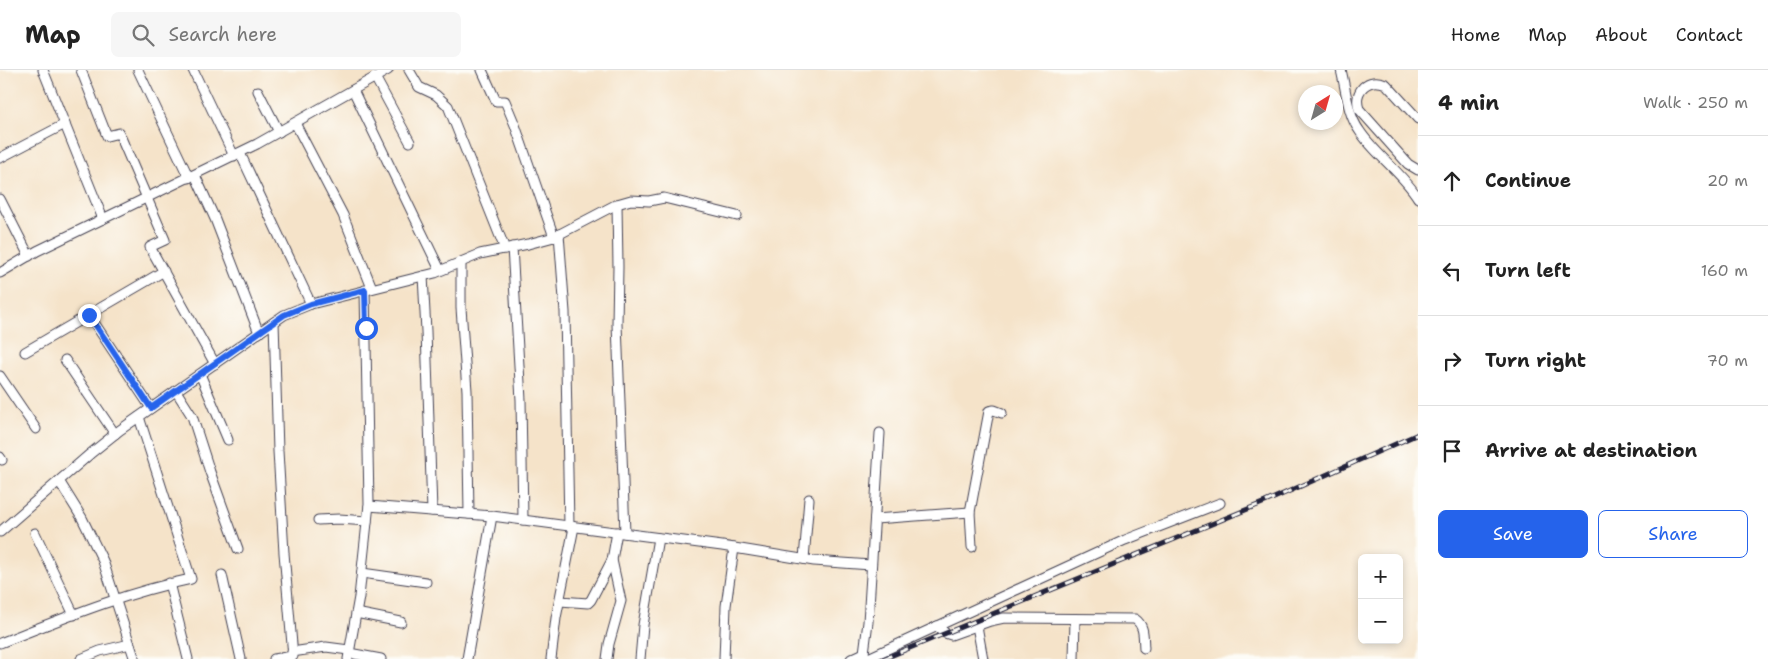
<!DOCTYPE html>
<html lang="en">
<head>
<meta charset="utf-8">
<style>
	body { margin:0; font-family:"Shantell Sans",sans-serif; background:#f6f6f6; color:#222 }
	.controls { position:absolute; right:15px; bottom:15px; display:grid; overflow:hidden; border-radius:8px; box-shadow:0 2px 8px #0003 }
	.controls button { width:45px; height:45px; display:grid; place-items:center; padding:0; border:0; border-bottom:1px solid #e0e0e0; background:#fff; color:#222; font:25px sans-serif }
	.compass { position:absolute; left:1298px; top:15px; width:45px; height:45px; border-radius:50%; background:#fff; box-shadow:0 2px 8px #0003; rotate:37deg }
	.stop { position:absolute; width:15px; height:15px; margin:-11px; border:4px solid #2563eb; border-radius:50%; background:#fff }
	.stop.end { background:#2563eb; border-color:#fff; box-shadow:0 1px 5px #0008 }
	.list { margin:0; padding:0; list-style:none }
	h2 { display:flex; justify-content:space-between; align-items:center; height:65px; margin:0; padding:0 20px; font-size:21px }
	h2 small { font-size:16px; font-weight:400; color:#767676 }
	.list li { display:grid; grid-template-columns:32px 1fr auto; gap:15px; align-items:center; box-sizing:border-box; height:90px; padding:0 20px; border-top:1px solid #e0e0e0 }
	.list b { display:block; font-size:19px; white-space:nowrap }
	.list em { font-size:16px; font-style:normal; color:#767676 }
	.actions { display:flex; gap:10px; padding:15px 20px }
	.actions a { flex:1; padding:11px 0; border:1px solid #2563eb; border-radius:8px; text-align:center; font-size:18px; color:#2563eb }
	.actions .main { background:#2563eb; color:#fff }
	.icon { flex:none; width:28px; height:28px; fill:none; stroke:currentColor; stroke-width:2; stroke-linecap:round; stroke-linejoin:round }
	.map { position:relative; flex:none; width:1418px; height:589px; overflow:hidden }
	header { display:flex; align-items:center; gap:30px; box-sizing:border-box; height:70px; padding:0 25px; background:#fff; border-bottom:1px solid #e0e0e0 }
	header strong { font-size:24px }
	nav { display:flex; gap:28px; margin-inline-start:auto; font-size:18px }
	.search { width:350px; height:45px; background:#f6f6f6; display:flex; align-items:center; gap:12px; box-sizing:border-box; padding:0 18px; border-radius:8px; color:#767676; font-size:19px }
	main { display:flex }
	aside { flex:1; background:#fff }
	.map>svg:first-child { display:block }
</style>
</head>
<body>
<header>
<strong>Map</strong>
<div class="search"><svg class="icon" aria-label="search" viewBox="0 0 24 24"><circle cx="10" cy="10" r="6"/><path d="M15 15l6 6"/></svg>Search here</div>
<nav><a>Home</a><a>Map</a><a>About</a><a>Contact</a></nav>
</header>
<main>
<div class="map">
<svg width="1418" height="589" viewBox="0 0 1418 589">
	<rect width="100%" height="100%" fill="#fdfcf7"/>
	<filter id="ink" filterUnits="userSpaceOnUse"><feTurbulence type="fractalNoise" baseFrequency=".02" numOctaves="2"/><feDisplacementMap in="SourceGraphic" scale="10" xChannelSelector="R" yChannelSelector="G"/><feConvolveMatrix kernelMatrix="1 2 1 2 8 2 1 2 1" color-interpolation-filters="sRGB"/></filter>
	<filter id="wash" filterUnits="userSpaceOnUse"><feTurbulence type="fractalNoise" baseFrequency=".0096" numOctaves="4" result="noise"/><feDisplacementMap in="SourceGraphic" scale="20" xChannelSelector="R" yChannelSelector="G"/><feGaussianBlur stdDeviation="1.12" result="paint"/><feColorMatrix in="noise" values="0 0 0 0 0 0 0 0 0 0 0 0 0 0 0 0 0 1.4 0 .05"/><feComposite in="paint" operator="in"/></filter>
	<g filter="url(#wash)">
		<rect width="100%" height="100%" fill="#f5e3c9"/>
	</g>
	<g filter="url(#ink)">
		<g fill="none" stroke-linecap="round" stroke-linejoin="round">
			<g stroke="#423f50" stroke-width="11">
				<g id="street">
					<polyline points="43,0 103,149"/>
					<polyline points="81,0 107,66 119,63 165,170 150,177 215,294"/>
					<polyline points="138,0 189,108"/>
					<polyline points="193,0 234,86"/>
					<polyline points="409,0 419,17 436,25 448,36 505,179"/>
					<polyline points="482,0 496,31 505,31 515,55 554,167"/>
					<path d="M1341,0C1346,19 1347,43 1359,60C1375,85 1402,102 1418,128"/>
					<polyline points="375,7 410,72"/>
					<polyline points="353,20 440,200"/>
					<polyline points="258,21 279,62"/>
					<path d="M1418,49L1386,14C1368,6 1353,21 1359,39L1408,94L1418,100"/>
					<polyline points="295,53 343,145 372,218"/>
					<polyline points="240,83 311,234"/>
					<polyline points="0,88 65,54"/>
					<polyline points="195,105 215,149 259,263"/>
					<polyline points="0,129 29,186"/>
					<polyline points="617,134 618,197 617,254 625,463"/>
					<polyline points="559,164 565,242 569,456"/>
					<polyline points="512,177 521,330 523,450"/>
					<polyline points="461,192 461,238 467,321 469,444"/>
					<polyline points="0,203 37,181 257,74 388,0"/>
					<polyline points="423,206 426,261 432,441"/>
					<polyline points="89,245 151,338"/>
					<polyline points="274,252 278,381 284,483 293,586 274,589"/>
					<polyline points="25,282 164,201"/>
					<polyline points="65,290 115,364"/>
					<polyline points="200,304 228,370"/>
					<polyline points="0,306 36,359"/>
					<polyline points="176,321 192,346 210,402 238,479"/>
					<polyline points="0,387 2,390"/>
					<polyline points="59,411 82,448 103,491 134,587"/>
					<polyline points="369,436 492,446 722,476 814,491 871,495"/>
					<polyline points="875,449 970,442"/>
					<polyline points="318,450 339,449 367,451"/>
					<polyline points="0,462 90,384 120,360 284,245 311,234 435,203 480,184 528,174 554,167 617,134 631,130 649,131 664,128 737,146"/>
					<polyline points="35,463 74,545"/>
					<polyline points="972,477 970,442 989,341 994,340 1002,343"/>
					<polyline points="804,489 809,429"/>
					<polyline points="362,503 426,512"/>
					<polyline points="222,505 241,589"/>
					<polyline points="169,513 188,589"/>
					<polyline points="560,531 588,533 591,530 612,490 617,462"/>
					<polyline points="356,543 401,552"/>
					<path d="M937,556L945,563L951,565L990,551L1004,548L1135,549C1145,556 1143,567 1144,578"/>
					<polyline points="977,556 983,589"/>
					<path d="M0,573C64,548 124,523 191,509L139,347"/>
					<polyline points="292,582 326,577 349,580"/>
					<polyline points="349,583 381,589"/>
					<polyline points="864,583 868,552 880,363"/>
					<polyline points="81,589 100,581 130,574"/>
					<polyline points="348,589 359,527 369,434 365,220"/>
					<polyline points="467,589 492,446"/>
					<polyline points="551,589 556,548 574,457"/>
					<polyline points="607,589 609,574 621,531 612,490"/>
					<polyline points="640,589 643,555 658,468"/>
					<polyline points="724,589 726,536 734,478"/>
					<polyline points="851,589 864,583 863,588"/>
					<polyline points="866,589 1125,470 1220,433"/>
					<polyline points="1074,589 1075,549"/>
				</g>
			</g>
			<use href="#street" stroke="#fff" stroke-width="9"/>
			<g stroke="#22223b" stroke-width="5">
				<polyline id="rail" points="883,589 1265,432 1418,364"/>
			</g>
			<use href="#rail" stroke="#fdfcf7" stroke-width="3" stroke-dasharray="9" stroke-linecap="butt"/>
		</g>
	</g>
	<g fill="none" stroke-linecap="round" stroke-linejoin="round" filter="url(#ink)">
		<polyline stroke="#2563eb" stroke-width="6" points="89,245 151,338 284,245 311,234 365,220 366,258"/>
	</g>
</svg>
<div class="controls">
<button>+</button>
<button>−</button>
</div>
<svg class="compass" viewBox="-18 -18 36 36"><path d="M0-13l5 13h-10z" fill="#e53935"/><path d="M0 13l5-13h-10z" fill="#767676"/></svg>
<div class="stop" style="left:366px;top:258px"></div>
<div class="stop end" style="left:89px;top:245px"></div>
</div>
<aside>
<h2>4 min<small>Walk · 250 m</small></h2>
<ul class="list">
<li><svg class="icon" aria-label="ahead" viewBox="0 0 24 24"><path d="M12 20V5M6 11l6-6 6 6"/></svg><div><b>Continue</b></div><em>20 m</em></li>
<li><svg class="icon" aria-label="left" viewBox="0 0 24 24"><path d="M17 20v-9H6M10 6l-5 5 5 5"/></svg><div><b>Turn left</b></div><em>160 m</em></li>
<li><svg class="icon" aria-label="right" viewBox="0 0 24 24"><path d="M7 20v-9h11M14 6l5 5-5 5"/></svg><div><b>Turn right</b></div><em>70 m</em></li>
<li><svg class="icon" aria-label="arrive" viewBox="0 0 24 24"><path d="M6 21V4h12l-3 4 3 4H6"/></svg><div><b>Arrive at destination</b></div></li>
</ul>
<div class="actions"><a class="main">Save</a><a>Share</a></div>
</aside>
</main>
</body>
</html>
